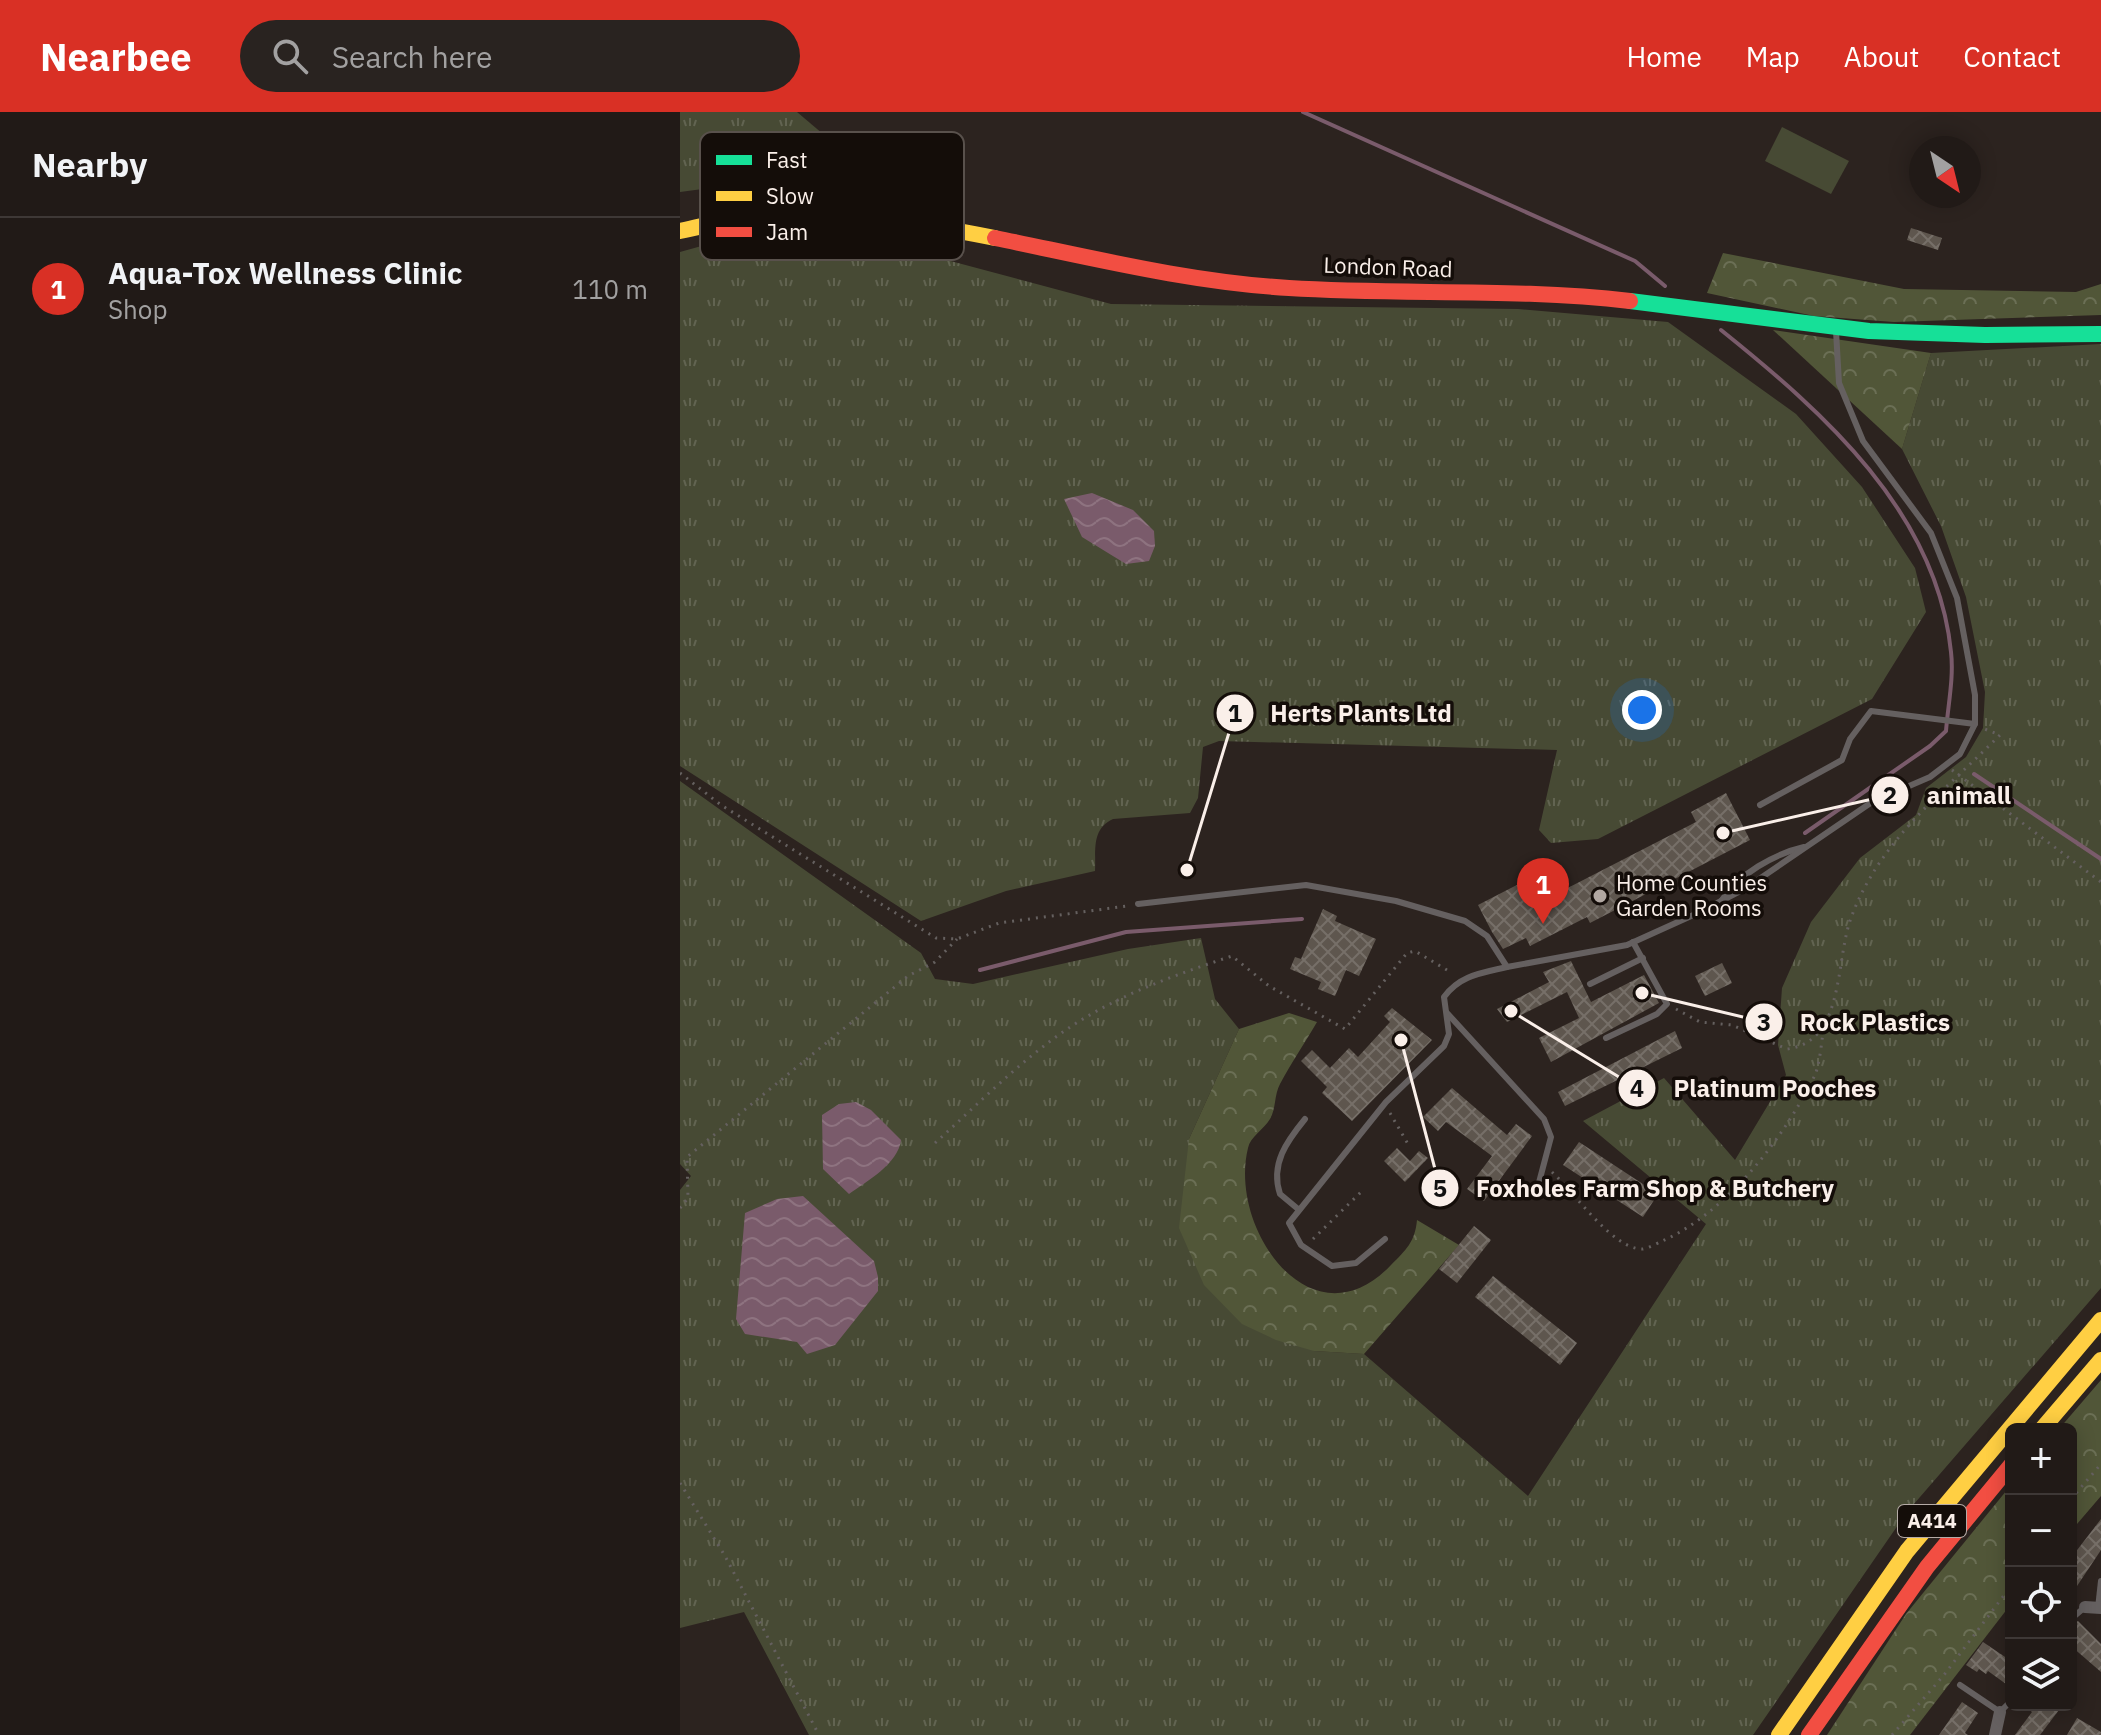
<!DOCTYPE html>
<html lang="en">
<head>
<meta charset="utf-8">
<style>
	body { margin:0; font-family:"IBM Plex Sans",sans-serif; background:#292320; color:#f1f3f6 }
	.controls { position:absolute; right:24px; bottom:24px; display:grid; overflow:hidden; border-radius:12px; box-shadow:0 4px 20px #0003 }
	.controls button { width:72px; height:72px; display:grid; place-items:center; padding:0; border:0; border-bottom:2px solid #3e3836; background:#211a17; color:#f1f3f6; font:40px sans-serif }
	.compass { position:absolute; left:1229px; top:24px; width:72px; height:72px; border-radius:50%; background:#211a17; box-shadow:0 4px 20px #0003; rotate:145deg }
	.you { position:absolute; left:962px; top:598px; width:28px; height:28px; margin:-20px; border:6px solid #fff; border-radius:50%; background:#1a73e8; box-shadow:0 0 0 12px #1a73e833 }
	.badge { display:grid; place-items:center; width:52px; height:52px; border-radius:50%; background:#d93025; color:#fff; font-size:26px; font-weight:700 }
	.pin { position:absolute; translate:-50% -66px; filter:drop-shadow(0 2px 4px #0008) }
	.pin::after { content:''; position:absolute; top:42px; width:28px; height:24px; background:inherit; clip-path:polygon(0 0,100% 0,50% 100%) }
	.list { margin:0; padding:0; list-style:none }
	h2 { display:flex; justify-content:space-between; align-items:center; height:104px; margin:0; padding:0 32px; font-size:34px }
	h2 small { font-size:26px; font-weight:400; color:#a2a1a1 }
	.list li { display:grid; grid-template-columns:52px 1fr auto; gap:24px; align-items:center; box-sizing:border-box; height:144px; padding:0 32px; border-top:2px solid #3e3836 }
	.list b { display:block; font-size:30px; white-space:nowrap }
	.list p { margin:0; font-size:26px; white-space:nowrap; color:#a2a1a1 }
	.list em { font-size:26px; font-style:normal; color:#a2a1a1 }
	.icon { flex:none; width:44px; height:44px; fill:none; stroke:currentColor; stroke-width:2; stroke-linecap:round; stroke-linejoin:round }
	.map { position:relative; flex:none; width:1421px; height:1623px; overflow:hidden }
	header { display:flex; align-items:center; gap:48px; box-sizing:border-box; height:112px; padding:0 40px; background:#d93025; color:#fff }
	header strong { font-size:38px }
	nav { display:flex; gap:44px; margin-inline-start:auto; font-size:28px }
	.search { width:560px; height:72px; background:#292320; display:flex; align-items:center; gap:20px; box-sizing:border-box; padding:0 28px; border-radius:44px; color:#a2a1a1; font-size:30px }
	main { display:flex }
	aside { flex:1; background:#211a17 }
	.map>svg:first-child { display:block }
</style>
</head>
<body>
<header>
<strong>Nearbee</strong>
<div class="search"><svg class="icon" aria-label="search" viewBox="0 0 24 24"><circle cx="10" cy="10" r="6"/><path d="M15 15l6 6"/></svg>Search here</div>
<nav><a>Home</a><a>Map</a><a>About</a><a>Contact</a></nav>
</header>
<main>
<aside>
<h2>Nearby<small></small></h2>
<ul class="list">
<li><span class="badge">1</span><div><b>Aqua-Tox Wellness Clinic</b><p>Shop</p></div><em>110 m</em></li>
</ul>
</aside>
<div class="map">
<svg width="1421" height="1623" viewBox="0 0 1421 1623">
	<defs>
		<pattern id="grass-tufts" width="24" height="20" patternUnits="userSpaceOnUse" patternTransform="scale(2)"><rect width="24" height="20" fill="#474a34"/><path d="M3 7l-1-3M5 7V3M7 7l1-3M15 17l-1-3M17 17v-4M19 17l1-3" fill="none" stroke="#626451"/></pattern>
		<pattern id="forest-crowns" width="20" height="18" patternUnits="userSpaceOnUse" patternTransform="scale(2)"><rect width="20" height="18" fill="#515638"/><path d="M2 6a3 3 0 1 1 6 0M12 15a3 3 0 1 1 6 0" fill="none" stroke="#6b6f55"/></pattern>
		<pattern id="water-waves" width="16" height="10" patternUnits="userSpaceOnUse" patternTransform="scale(2)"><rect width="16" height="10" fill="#7a5b6b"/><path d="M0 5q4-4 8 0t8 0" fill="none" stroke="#8e7380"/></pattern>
		<pattern id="building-cross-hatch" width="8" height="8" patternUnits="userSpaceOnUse" patternTransform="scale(2)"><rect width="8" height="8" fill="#5e564e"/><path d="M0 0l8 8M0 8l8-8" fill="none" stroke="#766f68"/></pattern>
	</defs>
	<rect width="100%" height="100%" fill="#2c231f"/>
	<g fill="url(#grass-tufts)">
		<polygon points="0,0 117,0 163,39 158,59 0,80"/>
		<path d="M72,120L177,124L431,192L838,197L988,210L1116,302L1182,375L1235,456L1246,500L1192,587L918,727L871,731L859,718L877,638L539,629L523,635L518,686L510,701L433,707C411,717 416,739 415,759L326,779L241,809L0,654V140Z"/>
		<polygon points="1421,232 1421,1176 1227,1400 1073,1623 129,1623 64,1500 0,1516 0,1078 11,1064 0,1052 0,669 241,841 255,867 293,872 448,837 521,826 535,887 559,917 509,1027 634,1239 684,1242 848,1384 1026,1112 903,1009 984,966 1055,1048 1106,963 1098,933 1102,876 1131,810 1180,746 1236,703 1246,676 1286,645 1303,616 1305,580 1286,485 1261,414 1222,337 1251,241"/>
	</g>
	<g fill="url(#forest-crowns)">
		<polygon points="1043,141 1224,177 1396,180 1421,172 1421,203 1214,210 1134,204 1027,181"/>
		<polygon points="1093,218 1251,241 1222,337"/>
		<path d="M609,901L637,910C625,931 611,951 600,972C594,983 596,997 590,1007C584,1017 570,1025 568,1036C548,1117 632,1236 711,1153C726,1138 735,1130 737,1108L779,1133L684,1242L634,1239L596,1228L562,1212L524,1173L499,1116L509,1027L559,917Z"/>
		<polygon points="1421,1268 1421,1384 1391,1419 1391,1317 1379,1317"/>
		<polygon points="1331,1373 1331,1492 1230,1623 1147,1623 1226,1502"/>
	</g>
	<polygon fill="#474a34" points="1102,15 1169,49 1151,82 1085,49"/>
	<g fill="url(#water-waves)">
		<polygon points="412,381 453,398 474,419 475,434 469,449 446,452 402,425 384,387"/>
		<path d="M176,990L191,998L221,1028C218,1052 187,1069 169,1082L143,1057L142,1003L159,992Z"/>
		<polygon points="123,1084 194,1149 198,1165 198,1179 155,1233 127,1242 117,1230 65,1222 56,1207 65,1101 97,1087"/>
	</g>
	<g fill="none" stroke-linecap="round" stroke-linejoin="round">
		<g stroke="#7a5b6b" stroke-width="4">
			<polyline points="623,0 955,149 985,174"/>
			<path d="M1041,218C1143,300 1257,400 1271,540C1274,565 1268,593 1266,619L1250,634L1125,721"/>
			<polyline points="1294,662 1421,747"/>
			<polyline points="300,858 446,820 622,807"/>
		</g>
	</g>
	<g fill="url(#building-cross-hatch)">
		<polygon points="1231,116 1262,126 1258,138 1227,128"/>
		<polygon points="1046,681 1070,728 910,811 907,805 850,834 846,826 823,837 812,820 798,793 864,759 876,782 1016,710 1011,700"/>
		<polygon points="643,797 657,804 655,809 696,827 679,864 666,858 655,884 638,877 641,870 610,857 615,845 621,847"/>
		<polygon points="891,849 911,890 964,863 979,891 871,950 859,926 899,906 887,880 827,910 817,897 869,870 863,860"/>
		<polygon points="1042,851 1052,871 1025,884 1015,864"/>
		<polygon points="712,896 752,928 672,1009 642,981 647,975 621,949 632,938 650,956 669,936 678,945 710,910 704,904"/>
		<polygon points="995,919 1002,936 885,994 878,980"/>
		<polygon points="772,976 827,1023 836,1012 852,1024 804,1089 787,1077 812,1044 766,1010 758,1019 743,1005"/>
		<polygon points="899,1030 978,1082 963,1105 883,1053"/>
		<polygon points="717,1036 730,1049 739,1039 748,1046 725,1070 704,1049"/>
		<polygon points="794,1114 811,1128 777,1171 759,1157"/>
		<polygon points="813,1164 897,1231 880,1253 795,1185"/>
		<polygon points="1421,1407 1421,1438 1391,1483 1391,1446"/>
		<polygon points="1398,1509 1421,1532 1421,1560 1391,1534 1391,1513"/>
		<polygon points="1303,1530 1331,1549 1331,1564 1326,1572 1308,1559 1306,1562 1299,1557 1297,1560 1286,1553"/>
		<polygon points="1282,1590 1298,1601 1285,1621 1288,1623 1259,1623"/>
		<polygon points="1343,1593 1373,1593 1379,1598 1360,1623 1335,1623 1352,1600"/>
		<polygon points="1397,1606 1421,1620 1421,1623 1387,1623"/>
	</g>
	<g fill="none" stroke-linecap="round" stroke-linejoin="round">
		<g stroke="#65605f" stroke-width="3" stroke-dasharray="2 6" stroke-linecap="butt">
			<polyline points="1272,658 1421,770"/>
			<polyline points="0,661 41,693 256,826 277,827 319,811 447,794"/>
			<path d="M996,897L1020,910L1052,913L1107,937C1165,930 1155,849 1171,806C1199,729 1263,680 1320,623L1302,616"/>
			<polyline points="710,1001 728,1032"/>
			<path d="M255,1031C296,994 335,954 380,922C432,885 492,864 552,844L589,874L665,917L727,841L735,839L772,861"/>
			<path d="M872,1060C895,1081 933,1138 963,1137C968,1136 976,1132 980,1130C1046,1102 1104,1026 1135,963C1140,950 1141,934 1143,921"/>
			<polyline points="0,1096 8,1086 7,1045 228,864 255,850 277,827"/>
			<polyline points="633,1127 681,1080"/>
			<polyline points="0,1371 45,1444 139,1623"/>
			<polyline points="1391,1387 1421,1352"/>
			<polyline points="1212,1623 1264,1563 1331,1474"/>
		</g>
		<g stroke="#656060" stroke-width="6">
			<polyline points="1080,693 1162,648 1170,627 1191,599 1295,612"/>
			<path d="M1042,788C1059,762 1094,742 1124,735"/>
			<polyline points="458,792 626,773 716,789 785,809 807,824 827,855 947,833 1020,800 1066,776 1192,690 1250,665 1280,642 1295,612 1295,583 1277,486 1251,421 1183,329 1159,271 1156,219"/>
			<polyline points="910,872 963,846"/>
			<polyline points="767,901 864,1007 871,1025 857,1078"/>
			<polyline points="926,926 977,902 987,892 953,830"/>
			<path d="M618,1097L600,1082C590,1052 607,1029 625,1007"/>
			<path d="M705,1127L676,1151L652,1154L621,1133L609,1111L706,990L764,934L769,922L764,885C780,863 802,861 827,855"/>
			<polyline points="1418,1496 1421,1469"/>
			<polyline points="1391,1507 1405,1495"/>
			<polyline points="1280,1573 1320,1600 1331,1589"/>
		</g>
		<g stroke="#656060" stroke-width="12">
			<polyline points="1405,1495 1421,1496"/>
			<polyline points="1315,1623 1320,1600"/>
		</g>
		<polyline stroke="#16e098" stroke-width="16" points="950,189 1189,219 1305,223 1421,222"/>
		<g stroke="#ffcf43" stroke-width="16">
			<path d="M0,119C24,114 48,107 72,105C154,98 235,110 315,126"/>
			<polyline points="1362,1317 1421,1248"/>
			<polyline points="1099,1623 1227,1439 1421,1208"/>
		</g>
		<g stroke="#f24e42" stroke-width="16">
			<path d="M315,126C413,146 509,170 609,176C723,183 837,176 950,189"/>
			<polyline points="1129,1623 1247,1455 1331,1353"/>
		</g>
	</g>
	<circle fill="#b2a8a2" stroke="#140d09" stroke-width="3" cx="920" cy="784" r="8"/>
	<g text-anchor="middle" stroke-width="7" stroke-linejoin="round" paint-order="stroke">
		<rect fill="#140d09" stroke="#b5aba6" stroke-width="2" x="1218" y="1393" width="68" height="32" rx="6"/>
		<g font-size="20" font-weight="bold" fill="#faefe9">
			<text x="1252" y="1416">A414</text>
		</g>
		<g font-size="22" fill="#faefe9" stroke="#140d09">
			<text transform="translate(708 155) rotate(2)" y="8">London Road</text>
		</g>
		<g font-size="22" fill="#faefe9" stroke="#140d09" text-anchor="start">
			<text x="936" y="779">Home Counties<tspan x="936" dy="25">Garden Rooms</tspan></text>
		</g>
	</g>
	<rect x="20" y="20" width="264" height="128" rx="12" fill="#140d09" stroke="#59514c" stroke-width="2"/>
	<rect x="36" y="43" width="36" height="10" fill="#16e098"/>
	<rect x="36" y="79" width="36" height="10" fill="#ffcf43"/>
	<rect x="36" y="115" width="36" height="10" fill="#f24e42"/>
	<g font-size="22" fill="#faefe9">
		<text x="86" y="56">Fast</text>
		<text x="86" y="92">Slow</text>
		<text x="86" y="128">Jam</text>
	</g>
	<path fill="none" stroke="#faefe9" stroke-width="3" d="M507 758L555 601M1043 721L1210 683M962 881L1084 910M831 899L957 976M721 928L760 1076"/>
	<g fill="#faefe9" stroke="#140d09" stroke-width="3">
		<circle cx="507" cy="758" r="8"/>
		<circle cx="1043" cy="721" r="8"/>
		<circle cx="962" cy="881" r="8"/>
		<circle cx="831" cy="899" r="8"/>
		<circle cx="721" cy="928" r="8"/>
		<circle cx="555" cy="601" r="20"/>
		<circle cx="1210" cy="683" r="20"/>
		<circle cx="1084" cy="910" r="20"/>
		<circle cx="957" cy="976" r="20"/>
		<circle cx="760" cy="1076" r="20"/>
	</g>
	<g font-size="24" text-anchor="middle" font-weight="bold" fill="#111">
		<text x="555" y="610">1</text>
		<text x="1210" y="692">2</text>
		<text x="1084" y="919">3</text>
		<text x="957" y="985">4</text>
		<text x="760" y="1085">5</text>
	</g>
	<g font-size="24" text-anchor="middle" font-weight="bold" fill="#faefe9" stroke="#140d09" stroke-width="7" stroke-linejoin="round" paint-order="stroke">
		<text x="681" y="610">Herts Plants Ltd</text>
		<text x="1289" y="692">animall</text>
		<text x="1195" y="919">Rock Plastics</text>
		<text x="1095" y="985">Platinum Pooches</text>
		<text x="975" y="1085">Foxholes Farm Shop &amp; Butchery</text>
	</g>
</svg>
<div class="controls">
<button>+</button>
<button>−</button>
<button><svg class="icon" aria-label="locate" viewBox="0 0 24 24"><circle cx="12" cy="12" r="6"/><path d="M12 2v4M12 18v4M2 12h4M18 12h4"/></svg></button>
<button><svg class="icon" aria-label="layers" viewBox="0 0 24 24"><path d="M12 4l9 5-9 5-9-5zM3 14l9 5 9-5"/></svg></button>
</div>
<svg class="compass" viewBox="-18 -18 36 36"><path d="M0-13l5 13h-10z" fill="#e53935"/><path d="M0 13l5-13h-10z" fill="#a2a1a1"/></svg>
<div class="you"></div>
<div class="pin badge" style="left:863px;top:812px">1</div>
</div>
</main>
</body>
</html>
